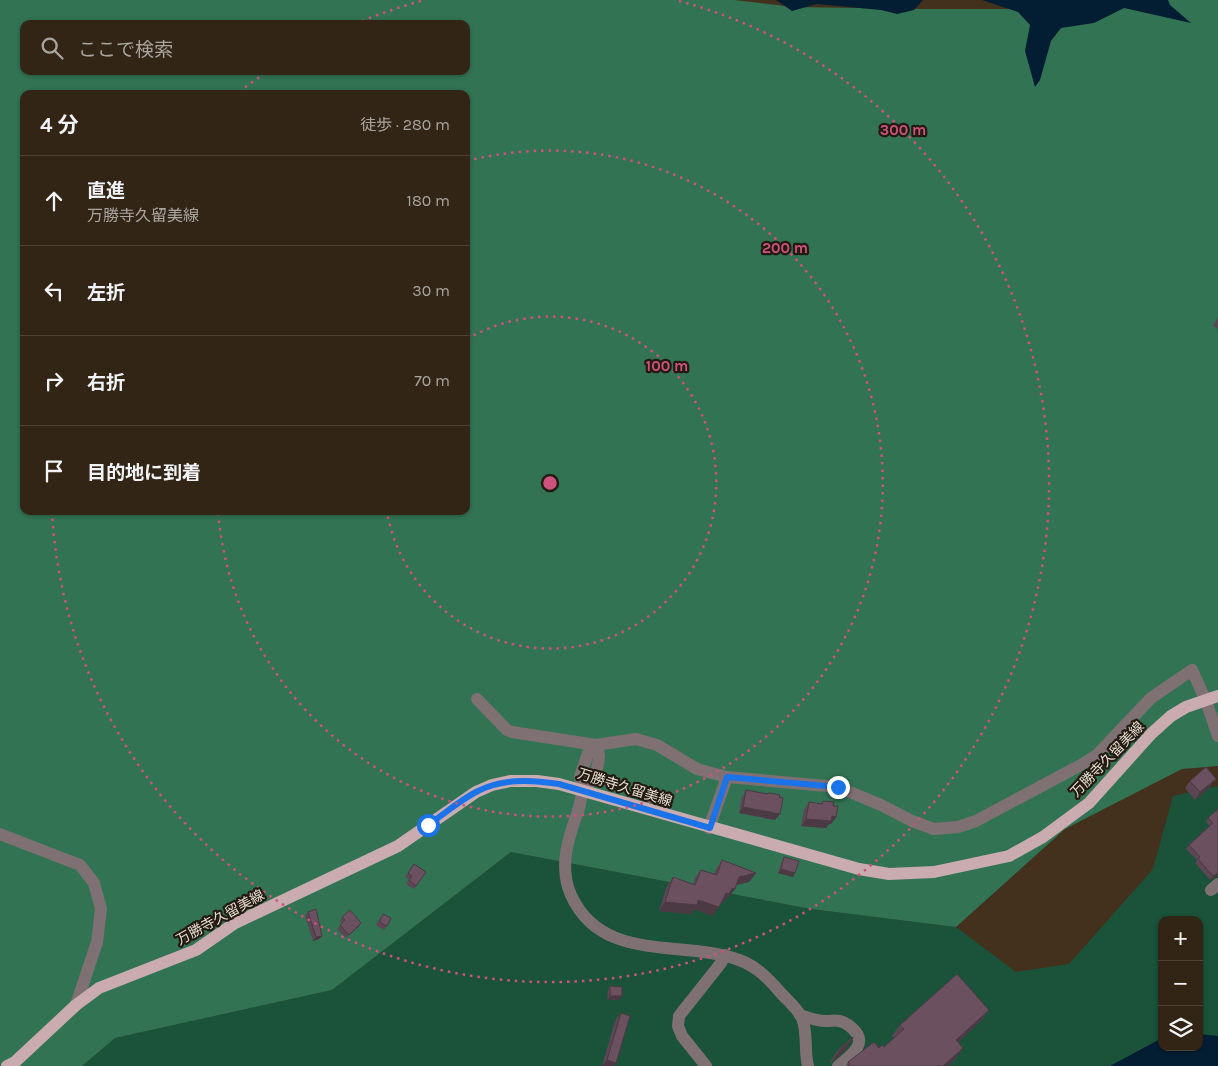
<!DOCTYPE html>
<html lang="ja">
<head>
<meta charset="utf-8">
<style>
	body { margin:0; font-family:Karla,"Noto Sans JP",sans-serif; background:#3d3123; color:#f1f3f6 }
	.controls { position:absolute; right:15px; bottom:15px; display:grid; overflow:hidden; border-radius:10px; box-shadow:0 1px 4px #0004 }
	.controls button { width:45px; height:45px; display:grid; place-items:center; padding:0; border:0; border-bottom:1px solid #4d4235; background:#322516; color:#f1f3f6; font:25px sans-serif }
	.stop { position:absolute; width:15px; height:15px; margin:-11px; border:4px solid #1a73e8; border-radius:50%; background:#fff }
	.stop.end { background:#1a73e8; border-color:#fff; box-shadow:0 1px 5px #0008 }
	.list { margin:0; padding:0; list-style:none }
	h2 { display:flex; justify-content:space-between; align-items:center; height:65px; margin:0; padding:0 20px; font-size:21px }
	h2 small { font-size:16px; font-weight:400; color:#a8a5a1 }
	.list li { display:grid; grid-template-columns:32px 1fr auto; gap:15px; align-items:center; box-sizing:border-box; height:90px; padding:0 20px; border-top:1px solid #4d4235 }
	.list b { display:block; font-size:19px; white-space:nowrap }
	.list p { margin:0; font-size:16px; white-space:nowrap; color:#a8a5a1 }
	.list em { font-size:16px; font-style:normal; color:#a8a5a1 }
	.icon { flex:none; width:28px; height:28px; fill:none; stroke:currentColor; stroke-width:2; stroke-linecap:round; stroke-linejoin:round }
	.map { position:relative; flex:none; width:1218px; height:1066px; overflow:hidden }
	.search { position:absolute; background:#322516; box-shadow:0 1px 4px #0004; left:20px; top:20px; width:450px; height:55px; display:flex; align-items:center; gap:12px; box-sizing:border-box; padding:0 18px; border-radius:10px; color:#a8a5a1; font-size:19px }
	.panel { position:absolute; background:#322516; box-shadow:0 1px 4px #0004; left:20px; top:90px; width:450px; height:425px; border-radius:10px }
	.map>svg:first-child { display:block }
</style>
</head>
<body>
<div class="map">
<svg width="1218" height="1066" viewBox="0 0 1218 1066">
	<rect width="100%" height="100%" fill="#43311d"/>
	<path fill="#1a5339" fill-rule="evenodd" d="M1218,786V1066H82L115,1038L332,990L511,852L811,909L956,927L1016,972L1069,964L1153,869L1173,796ZM1162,920H1199V1047H1162Z"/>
	<path fill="#327353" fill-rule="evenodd" d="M0,0H734L793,7L924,9H1031L1128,0H1218V766L1182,769L1065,829L956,927L811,909L511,852L332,990L115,1038L82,1066H0ZM24,24H466V71H24ZM24,94H466V511H24Z"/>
	<g fill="#031d32">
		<polygon points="776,0 923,0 914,10 897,14 881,10 817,4 792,11"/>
		<polygon points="982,0 1168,0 1170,5 1191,23 1124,8 1094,23 1061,28 1051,41 1040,80 1035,87 1025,51 1030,25 1018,12"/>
		<polygon points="1199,1034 1218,1036 1218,1066 1110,1066 1162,1038 1162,1047 1199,1047"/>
	</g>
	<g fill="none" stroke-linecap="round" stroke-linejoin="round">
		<g stroke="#7f7173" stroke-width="12">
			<polyline points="477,699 507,730 512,732 596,745 636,739 657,745 697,769 727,777 838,787 881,805 912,821 934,829 958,827 976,821 1079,766 1097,755 1151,698 1192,670 1206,701 1218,736"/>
			<path d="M584,790L580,777L588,753L596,745C597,748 599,753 599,756C599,761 596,773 594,778C592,782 586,785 584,789C581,794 581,802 579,808C569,836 558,866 571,895C602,964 682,939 739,960C756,966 768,978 780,992C787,1000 797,1008 802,1018C808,1033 804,1050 808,1066"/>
			<polyline points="709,828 727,777"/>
			<polyline points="0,834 80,865 94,883 101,909 97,942 76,1005"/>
			<polyline points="1211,890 1218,884"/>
			<path d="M800,1015C809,1018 819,1022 828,1021C831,1021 836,1020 839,1021C845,1022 849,1025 853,1029C869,1044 850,1056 838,1066"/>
			<polyline points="706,1066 682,1036 678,1026 679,1016 721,963 725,955"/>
		</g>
		<polyline stroke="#c9abb0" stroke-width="12" points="7,1066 15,1062 76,1005 99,988 196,950 235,923 398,846 476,792 492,785 510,781 537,781 559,784 859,869 889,874 934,872 1009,856 1043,837 1089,803 1151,734 1171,716 1186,707 1218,696"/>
	</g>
	<g fill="#5c4653">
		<polygon points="1218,317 1218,329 1213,326"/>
		<polygon points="1190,781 1210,787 1195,800 1185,788"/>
		<polygon points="746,790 768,794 769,793 779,797 775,820 739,813 742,797"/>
		<polygon points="823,801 833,806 836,817 831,824 829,824 826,828 801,826 804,810 809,802 820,804"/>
		<polygon points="1218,809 1217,876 1210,880 1195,863 1197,860 1186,849 1189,845 1210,826 1206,822 1208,818"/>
		<polygon points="784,857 793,877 778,873 782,861"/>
		<polygon points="722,860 756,873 749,882 736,885 728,898 727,897 723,903 721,903 713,916 694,909 691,914 659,911 667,886 673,877 693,884 695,878 701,870 714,874 716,869"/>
		<polygon points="414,864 426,872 414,889 406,884 409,879 405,877"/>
		<polygon points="308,912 322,936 319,939 313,941 305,916"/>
		<polygon points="383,914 387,926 384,930 376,925"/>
		<polygon points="342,917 359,926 346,938 337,929 342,923 340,921"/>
		<polygon points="610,986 619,1000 607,1000 608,990"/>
		<polygon points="989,1010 981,1021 958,1042 963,1048 955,1059 948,1066 846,1066 848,1062 879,1048 884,1047 894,1038 892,1036 900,1025"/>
		<polygon points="621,1013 614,1066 602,1066 615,1021"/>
		<polygon points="846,1049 831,1063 830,1062 838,1050"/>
	</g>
	<g fill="#4b3943">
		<polygon points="1216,779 1210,787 1195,800 1200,792"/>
		<polygon points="743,807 780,814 775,820 739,813"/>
		<polygon points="832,816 836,817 831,824 829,824 826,828 801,826 806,819"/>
		<polygon points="781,869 795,873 793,877 778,873"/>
		<polygon points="756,873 749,882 732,886 739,877"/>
		<polygon points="1218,873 1218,876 1217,876 1210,880 1213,876"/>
		<polygon points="732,888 735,889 728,898 727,897 723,903 720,902 726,893"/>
		<polygon points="698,900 719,907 713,916 694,909 691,914 659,911 665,902"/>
		<polygon points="361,923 359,926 346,938"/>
		<polygon points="322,936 319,939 313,941 316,937"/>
		<polygon points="610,996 622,996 619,1000 607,1000"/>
		<polygon points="989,1010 981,1021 948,1051 956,1040"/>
		<polygon points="853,1038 846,1049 831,1063 839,1051"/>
		<polygon points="963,1048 955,1059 948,1066 943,1066"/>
		<polygon points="607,1060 616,1063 614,1066 602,1066"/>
	</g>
	<g fill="#6b5160" stroke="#4b3943">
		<polygon points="1206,767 1216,779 1200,792 1190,781"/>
		<polygon points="746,790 768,794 769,793 780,795 779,797 783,798 780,814 743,807"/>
		<polygon points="823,801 834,802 833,806 838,806 836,817 832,816 831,821 806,819 809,802 822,804"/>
		<polygon points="1218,809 1218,873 1213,876 1198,859 1200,857 1189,845 1213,823 1208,818"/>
		<polygon points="784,857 799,861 795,873 781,869"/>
		<polygon points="722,860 756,873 739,877 735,889 732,888 729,894 726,893 719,907 698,900 697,905 665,902 673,877 695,885 701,870 717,875"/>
		<polygon points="414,864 426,872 416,886 409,880 412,876 408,873"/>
		<polygon points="316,909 322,936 316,937 308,912"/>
		<polygon points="350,910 361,923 349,935 340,925 345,920 342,917"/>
		<polygon points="383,914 391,918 387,926 379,922"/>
		<polygon points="957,974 989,1010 956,1040 963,1048 943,1066 848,1066 850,1064 848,1062 874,1042 879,1048 882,1045 884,1047 904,1029 900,1025"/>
		<polygon points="610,986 622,987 622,996 610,996"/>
		<polygon points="621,1013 630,1016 616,1063 607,1060"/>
		<polygon points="853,1037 853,1038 839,1051 838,1050"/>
	</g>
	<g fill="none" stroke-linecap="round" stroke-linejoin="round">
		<path stroke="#1a73e8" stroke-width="6" d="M428,825C444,814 459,801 476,792C502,778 531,780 559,784L710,828L727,777L838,787"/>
	</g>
	<g fill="none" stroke="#cd537e" stroke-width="2.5" stroke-dasharray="2.5 5">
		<path d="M467 339A166 166 0 1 1 387 512"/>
		<path d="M467 161A333 333 0 1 1 218 512"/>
		<path d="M239 92A499 499 0 0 1 267 72M355 24A499 499 0 0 1 421 1M679 1A499 499 0 1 1 52 513"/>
	</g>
	<g text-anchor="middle" stroke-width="4.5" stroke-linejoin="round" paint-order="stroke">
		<g font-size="14" fill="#e7dcd0" stroke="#231b12">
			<text transform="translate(1107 759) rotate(-46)" y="5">万勝寺久留美線</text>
			<text transform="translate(625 787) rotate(17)" y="5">万勝寺久留美線</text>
			<text transform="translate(220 917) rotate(-29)" y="5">万勝寺久留美線</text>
		</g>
	</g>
	<circle cx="550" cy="483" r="8" fill="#cd537e" stroke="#231b12" stroke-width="2.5"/>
	<g font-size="15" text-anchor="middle" font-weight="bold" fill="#cd537e" stroke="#231b12" stroke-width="4.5" stroke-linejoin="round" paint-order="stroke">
		<text x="903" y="135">300 m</text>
		<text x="785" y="253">200 m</text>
		<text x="667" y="371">100 m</text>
	</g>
</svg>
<div class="controls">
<button>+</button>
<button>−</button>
<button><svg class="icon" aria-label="layers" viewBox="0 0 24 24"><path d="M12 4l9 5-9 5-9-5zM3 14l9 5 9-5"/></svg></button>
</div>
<div class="stop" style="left:428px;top:825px"></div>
<div class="stop end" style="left:838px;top:787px"></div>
<div class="search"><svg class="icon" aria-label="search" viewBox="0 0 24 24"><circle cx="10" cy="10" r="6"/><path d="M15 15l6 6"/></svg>ここで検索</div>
<section class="panel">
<h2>4 分<small>徒歩 · 280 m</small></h2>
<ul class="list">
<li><svg class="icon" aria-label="ahead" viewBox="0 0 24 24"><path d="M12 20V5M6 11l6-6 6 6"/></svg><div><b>直進</b><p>万勝寺久留美線</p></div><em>180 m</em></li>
<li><svg class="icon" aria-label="left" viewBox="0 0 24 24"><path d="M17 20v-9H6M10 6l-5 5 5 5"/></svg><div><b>左折</b></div><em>30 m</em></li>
<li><svg class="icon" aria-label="right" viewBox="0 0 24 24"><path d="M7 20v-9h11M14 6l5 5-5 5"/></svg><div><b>右折</b></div><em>70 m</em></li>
<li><svg class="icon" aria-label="arrive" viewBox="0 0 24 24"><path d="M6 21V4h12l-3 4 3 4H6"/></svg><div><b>目的地に到着</b></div></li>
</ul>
</section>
</div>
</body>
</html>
